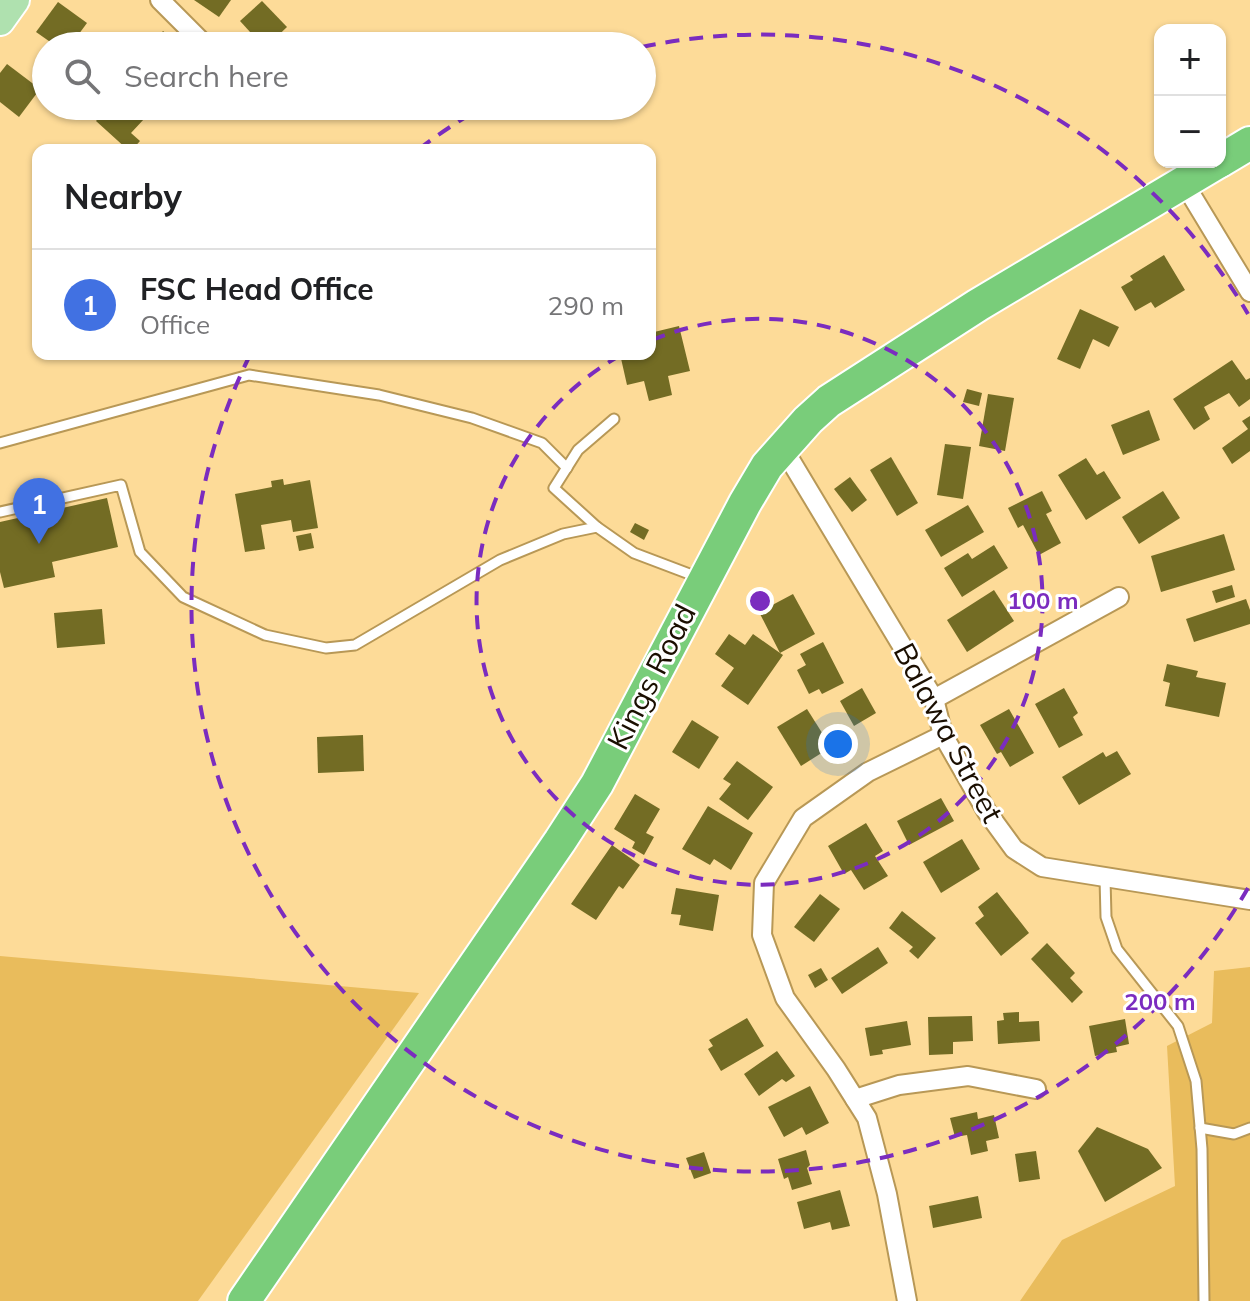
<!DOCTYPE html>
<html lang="en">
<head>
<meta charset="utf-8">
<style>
	body { margin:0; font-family:Mulish,sans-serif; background:#f2f2f2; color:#202124 }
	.controls { position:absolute; right:24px; top:24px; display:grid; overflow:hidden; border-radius:16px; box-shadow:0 2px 6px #0004 }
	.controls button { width:72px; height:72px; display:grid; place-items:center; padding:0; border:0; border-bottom:2px solid #e0e0e0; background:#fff; color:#202124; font:40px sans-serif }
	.you { position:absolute; left:838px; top:744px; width:28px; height:28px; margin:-20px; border:6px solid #fff; border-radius:50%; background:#1a73e8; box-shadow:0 0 0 12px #1a73e833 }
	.badge { display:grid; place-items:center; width:52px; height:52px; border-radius:50%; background:#4171e2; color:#fff; font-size:26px; font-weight:700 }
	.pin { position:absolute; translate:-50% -66px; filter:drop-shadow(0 2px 4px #0008) }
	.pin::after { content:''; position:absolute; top:42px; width:28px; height:24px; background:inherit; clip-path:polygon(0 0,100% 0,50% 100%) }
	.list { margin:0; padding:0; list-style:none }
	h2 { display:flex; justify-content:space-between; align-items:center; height:104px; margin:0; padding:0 32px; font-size:34px }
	h2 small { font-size:26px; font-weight:400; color:#757577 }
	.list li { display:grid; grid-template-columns:52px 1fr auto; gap:24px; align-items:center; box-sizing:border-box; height:112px; padding:0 32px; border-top:2px solid #e0e0e0 }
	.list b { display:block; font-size:30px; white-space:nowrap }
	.list p { margin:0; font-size:26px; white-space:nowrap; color:#757577 }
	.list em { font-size:26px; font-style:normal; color:#757577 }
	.icon { flex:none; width:44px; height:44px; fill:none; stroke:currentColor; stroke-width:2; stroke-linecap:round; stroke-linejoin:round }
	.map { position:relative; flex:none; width:1250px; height:1301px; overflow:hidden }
	.search { position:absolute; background:#fff; box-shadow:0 2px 6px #0004; left:32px; top:32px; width:624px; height:88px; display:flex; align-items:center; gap:20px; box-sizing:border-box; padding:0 28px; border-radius:44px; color:#757577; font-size:30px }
	.panel { position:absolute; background:#fff; box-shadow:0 2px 6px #0004; left:32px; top:144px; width:624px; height:216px; border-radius:16px }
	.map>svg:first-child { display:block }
</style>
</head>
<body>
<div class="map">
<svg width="1250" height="1301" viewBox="0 0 1250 1301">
	<rect width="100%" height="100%" fill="#fddb98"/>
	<g fill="#e9bc5c">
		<polygon points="0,956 419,993 198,1301 0,1301"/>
		<polygon points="1250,967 1250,1301 1020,1301 1062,1240 1175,1186 1167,1046 1212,1023 1214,971"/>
	</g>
	<g fill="#736c24">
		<polygon points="194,0 231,0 219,17"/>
		<polygon points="262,1 287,27 267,46 263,46 240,21"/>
		<polygon points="58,2 87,23 70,46 56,46 36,32"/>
		<polygon points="163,31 181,46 151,46"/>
		<polygon points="7,64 40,89 19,117 0,102 0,73"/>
		<polygon points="109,106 130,106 144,119 131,133 140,141 132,150 128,150 96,121"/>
		<polygon points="1164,255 1185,290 1155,308 1151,302 1135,311 1121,287 1133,280 1130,276"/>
		<polygon points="1080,309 1119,327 1109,347 1093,339 1080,369 1057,359"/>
		<polygon points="679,326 690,371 668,376 672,395 649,401 644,381 627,385 620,354 650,354 650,333"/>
		<polygon points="1232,360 1246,380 1250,378 1250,399 1239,407 1229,393 1204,407 1210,419 1194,430 1173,399"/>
		<polygon points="967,389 982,393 979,406 963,402"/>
		<polygon points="988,394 1014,398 1005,451 979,446"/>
		<polygon points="1149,410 1160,440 1123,455 1111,425"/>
		<polygon points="1250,416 1250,451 1232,464 1222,448 1248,429 1242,421"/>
		<polygon points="945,444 971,447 963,499 937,495"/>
		<polygon points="891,457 918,503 897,516 870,470"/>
		<polygon points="1086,458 1097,475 1104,471 1121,498 1086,520 1058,475"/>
		<polygon points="850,477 867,500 852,512 834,489"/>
		<polygon points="283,479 284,485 310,480 318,528 293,532 291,520 261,525 265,549 245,552 235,494 272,487 271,481"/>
		<polygon points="1042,491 1052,511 1046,514 1061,543 1039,555 1023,525 1018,528 1008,508"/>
		<polygon points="1163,491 1180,518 1139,544 1122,517"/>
		<polygon points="107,498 118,547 52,562 55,577 4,588 0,572 0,522"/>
		<polygon points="968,505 984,532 941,557 925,530"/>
		<polygon points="635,523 649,530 644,540 630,532"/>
		<polygon points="311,533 314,548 299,551 296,536"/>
		<polygon points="1224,534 1235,570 1161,592 1151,556"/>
		<polygon points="994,545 1008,568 962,597 944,568 968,553 972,559"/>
		<polygon points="1232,585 1235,597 1216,603 1212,591"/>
		<polygon points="994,590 1014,621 967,652 947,620"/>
		<polygon points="793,594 815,634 780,653 783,655 748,705 721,686 734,668 715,654 729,634 745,645 753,634 780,653 759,612"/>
		<polygon points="1246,599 1250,610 1250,624 1194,642 1186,619"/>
		<polygon points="102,609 105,644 57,648 54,613"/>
		<polygon points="823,642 844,683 822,694 819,689 809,694 797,670 806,665 800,654"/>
		<polygon points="1167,664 1198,671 1196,677 1226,683 1219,717 1165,706 1170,683 1163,681"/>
		<polygon points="862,688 876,713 854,726 840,701"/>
		<polygon points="1064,688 1078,713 1073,717 1083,735 1059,748 1035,704"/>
		<polygon points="807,709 831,747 801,766 777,727"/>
		<polygon points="1009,709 1034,753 1010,767 1001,752 997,754 980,725"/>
		<polygon points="692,720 719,737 699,769 672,752"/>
		<polygon points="363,735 364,771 318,773 317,737"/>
		<polygon points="1117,751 1131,774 1079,805 1062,777 1103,752 1106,757"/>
		<polygon points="737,761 773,787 748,820 719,799 731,784 723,779"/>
		<polygon points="635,794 660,809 646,833 654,837 644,855 632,848 635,842 614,829"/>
		<polygon points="941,798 954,821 909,845 897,821"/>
		<polygon points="708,806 753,833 731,870 714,859 710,865 682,849"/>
		<polygon points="866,823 883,851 875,856 888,876 864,890 851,870 844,874 828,846"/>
		<polygon points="962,839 980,869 941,893 923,862"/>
		<polygon points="612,845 640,865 623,889 619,886 596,920 571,904"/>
		<polygon points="676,888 719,895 713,931 679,925 681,915 671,914"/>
		<polygon points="997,892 1029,933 1001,956 975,923 984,916 978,907"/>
		<polygon points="820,894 840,909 814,942 794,927"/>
		<polygon points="902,911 936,938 918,959 909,951 913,947 889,928"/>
		<polygon points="1047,943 1075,973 1070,978 1083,992 1072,1003 1031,959"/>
		<polygon points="878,947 888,963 842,994 831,978"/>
		<polygon points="821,968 828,980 815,988 808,975"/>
		<polygon points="1019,1012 1019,1022 1039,1021 1040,1041 998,1044 997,1021 1004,1020 1003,1013"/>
		<polygon points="972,1016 973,1041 953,1042 953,1054 929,1055 928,1017"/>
		<polygon points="747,1018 764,1046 721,1071 708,1049 713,1046 709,1040"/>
		<polygon points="1125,1019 1129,1044 1116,1047 1117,1052 1095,1056 1089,1026"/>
		<polygon points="907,1021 911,1045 882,1050 883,1054 870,1056 865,1028"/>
		<polygon points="777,1051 795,1076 786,1082 782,1079 759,1096 744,1074"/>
		<polygon points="810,1086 829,1123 806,1135 802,1127 784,1137 768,1107"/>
		<polygon points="977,1112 978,1119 994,1115 999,1138 986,1141 988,1151 971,1155 967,1135 955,1137 950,1118"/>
		<polygon points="1097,1127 1148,1149 1162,1168 1105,1202 1078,1151"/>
		<polygon points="806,1150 810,1165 807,1168 812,1184 792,1190 788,1177 784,1179 778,1159"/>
		<polygon points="1036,1151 1040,1179 1019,1182 1015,1154"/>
		<polygon points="704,1152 711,1173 694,1179 686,1158"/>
		<polygon points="840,1190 850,1226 832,1230 830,1222 804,1229 797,1202"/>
		<polygon points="978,1196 982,1218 933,1228 929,1206"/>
	</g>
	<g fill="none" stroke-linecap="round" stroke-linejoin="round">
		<g stroke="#b89856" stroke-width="13">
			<g id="lane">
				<polyline points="0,443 249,375 379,395 472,418 542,443 567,468"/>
				<polyline points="0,512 121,485 140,552 183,597 265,635 326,648 355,645 500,560 563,534 597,527 634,553 700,578"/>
				<polyline points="597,527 554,488 578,450 614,419"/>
				<polyline points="1105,878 1106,917 1117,949 1178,1026 1196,1081 1202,1149 1204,1301"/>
				<polyline points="1200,1128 1234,1134 1250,1128"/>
			</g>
		</g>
		<g stroke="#b89856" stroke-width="22">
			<g id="street">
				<polyline points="160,0 206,46"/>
				<polyline points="1184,183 1250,292"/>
				<polyline points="783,448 934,699 943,735 987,812 1014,849 1042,867 1250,900"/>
				<polyline points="934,699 1119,597"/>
				<polyline points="855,1099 899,1085 968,1076 1036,1089"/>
				<polyline points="907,1301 887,1194 867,1118 836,1069 785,998 762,935 764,883 803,818 868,772 943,735"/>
			</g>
		</g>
		<g stroke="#fff" stroke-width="32">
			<polyline id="primary" points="0,21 15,0"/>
		</g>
		<g stroke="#fff" stroke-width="36">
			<g id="highway">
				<polyline points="1220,161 1250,143"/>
				<polyline points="244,1301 560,841 597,784 745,503 767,466 808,420 829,401 978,305 1218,162"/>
			</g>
		</g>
		<use href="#lane" stroke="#fff" stroke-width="9"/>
		<use href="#street" stroke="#fff" stroke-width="18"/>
		<use href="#primary" stroke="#afe1af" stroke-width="28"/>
		<use href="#highway" stroke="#79cd7a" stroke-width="32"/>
	</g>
	<g fill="none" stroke="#7b2cbf" stroke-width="4" stroke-dasharray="14 10">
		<path d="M652 340A283 283 0 1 1 621 355"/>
		<path d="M1248 888A566 566 0 0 1 249 357M419 149A566 566 0 0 1 481 108M642 47A566 566 0 0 1 1248 314"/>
	</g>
	<g text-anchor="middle" stroke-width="6" stroke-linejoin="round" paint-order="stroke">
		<g font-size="30" fill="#1a0e00" stroke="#fff">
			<text transform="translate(652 677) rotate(-63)" y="10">Kings Road</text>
			<text transform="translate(948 733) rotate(62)" y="10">Balawa Street</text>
		</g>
	</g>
	<circle cx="760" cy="601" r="12" fill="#7b2cbf" stroke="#fff" stroke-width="4"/>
	<g font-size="24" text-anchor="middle" font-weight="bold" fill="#7b2cbf" stroke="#fff" stroke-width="6" stroke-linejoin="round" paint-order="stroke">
		<text x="1043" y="609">100 m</text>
		<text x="1160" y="1010">200 m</text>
	</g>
</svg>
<div class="controls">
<button>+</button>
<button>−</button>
</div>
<div class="you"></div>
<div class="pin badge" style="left:39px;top:544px">1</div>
<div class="search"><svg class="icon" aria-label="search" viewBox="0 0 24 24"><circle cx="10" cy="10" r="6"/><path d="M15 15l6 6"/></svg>Search here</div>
<section class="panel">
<h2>Nearby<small></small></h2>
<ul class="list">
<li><span class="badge">1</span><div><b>FSC Head Office</b><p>Office</p></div><em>290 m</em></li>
</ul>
</section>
</div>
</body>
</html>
